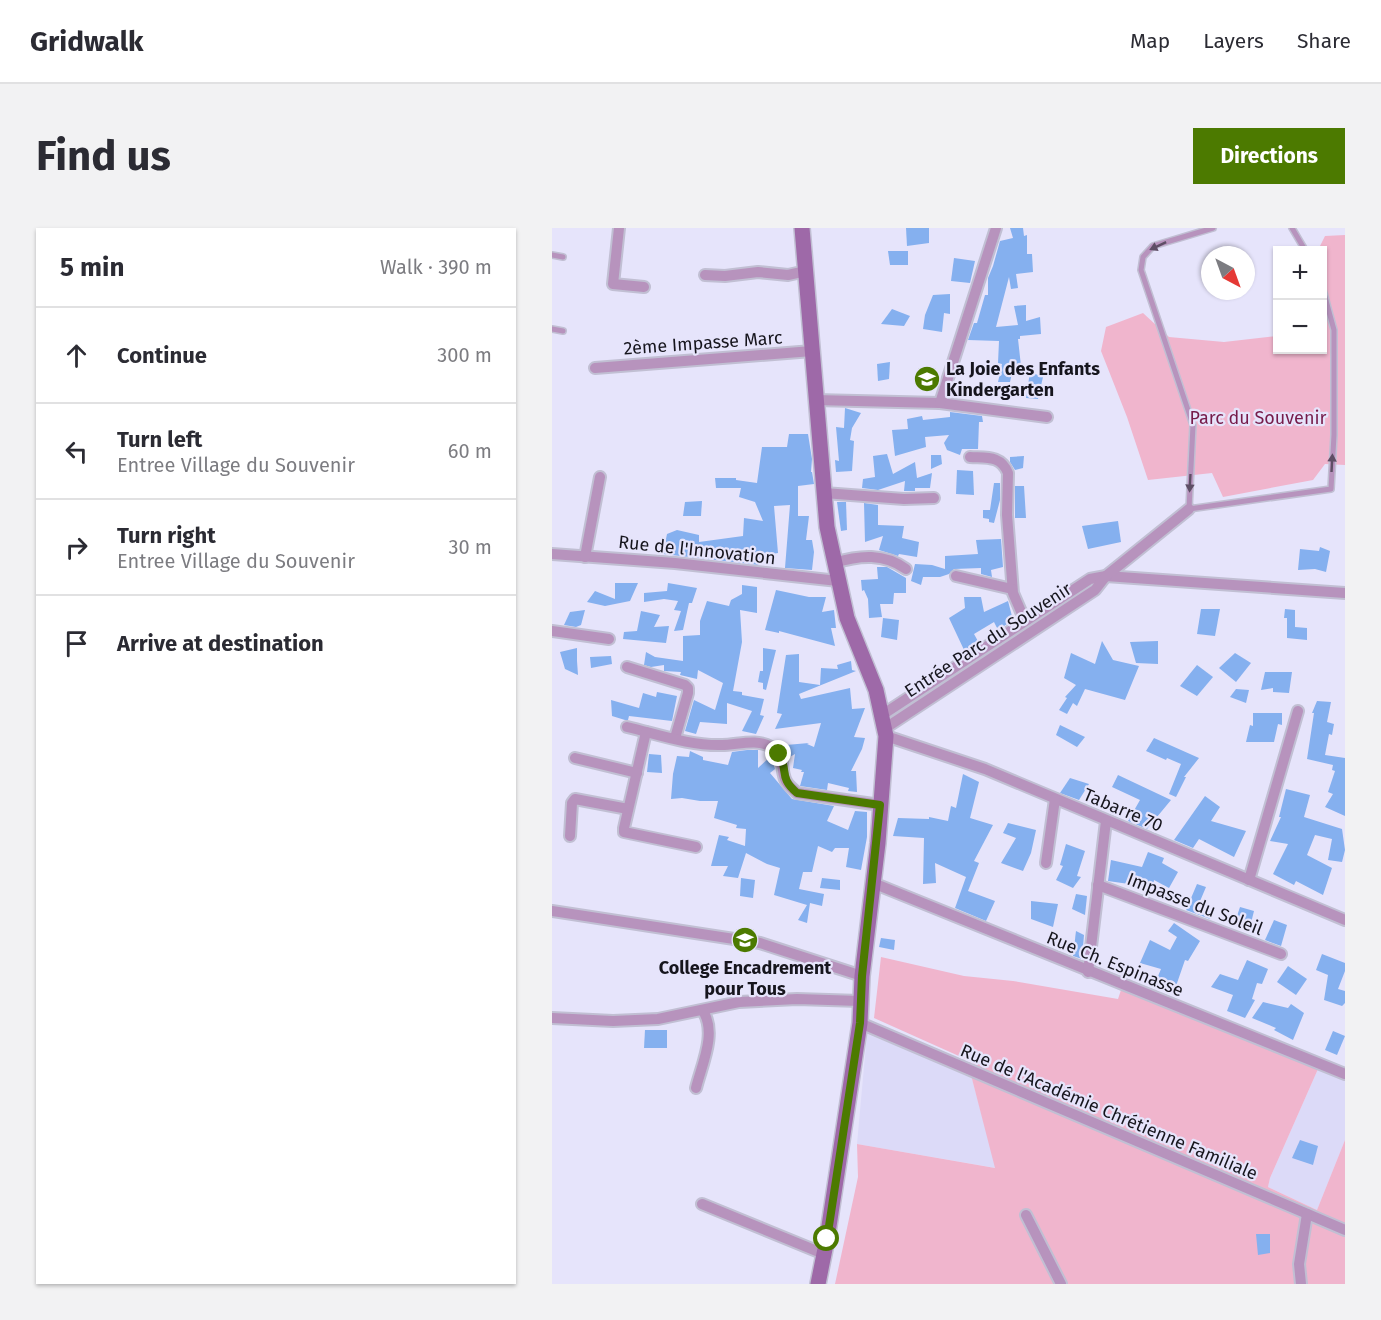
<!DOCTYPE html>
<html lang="en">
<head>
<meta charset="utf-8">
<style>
	body { margin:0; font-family:"Fira Sans",sans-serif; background:#f2f2f3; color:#2b2b33 }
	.controls { position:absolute; right:18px; top:18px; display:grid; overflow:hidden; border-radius:0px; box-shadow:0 2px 4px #0004 }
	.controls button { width:54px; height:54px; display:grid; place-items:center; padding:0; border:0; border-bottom:2px solid #e1e1e2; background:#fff; color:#2b2b33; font:30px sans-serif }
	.compass { position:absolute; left:649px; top:18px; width:54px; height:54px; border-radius:50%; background:#fff; box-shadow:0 2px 4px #0004; rotate:139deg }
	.stop { position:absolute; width:18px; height:18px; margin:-14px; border:4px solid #4c7a00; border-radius:50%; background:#fff }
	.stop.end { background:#4c7a00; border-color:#fff; box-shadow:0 2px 6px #0008 }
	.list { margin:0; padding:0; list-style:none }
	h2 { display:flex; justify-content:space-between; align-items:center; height:78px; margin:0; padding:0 24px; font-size:26px }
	h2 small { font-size:20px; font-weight:400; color:#7c7c81 }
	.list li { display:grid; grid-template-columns:39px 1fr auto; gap:18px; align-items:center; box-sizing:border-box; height:96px; padding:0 24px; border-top:2px solid #e1e1e2 }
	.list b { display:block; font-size:22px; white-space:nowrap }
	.list p { margin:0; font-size:20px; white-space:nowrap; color:#7c7c81 }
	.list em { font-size:20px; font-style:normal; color:#7c7c81 }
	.icon { flex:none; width:33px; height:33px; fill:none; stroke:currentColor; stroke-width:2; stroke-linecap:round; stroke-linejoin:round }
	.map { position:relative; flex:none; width:793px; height:1056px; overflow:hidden; border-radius:0px }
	header { display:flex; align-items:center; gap:36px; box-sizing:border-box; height:84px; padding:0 30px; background:#fff; border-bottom:2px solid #e1e1e2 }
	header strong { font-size:28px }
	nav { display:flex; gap:33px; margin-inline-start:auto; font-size:21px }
	.intro { display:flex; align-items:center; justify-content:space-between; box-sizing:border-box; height:144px; padding:0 36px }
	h1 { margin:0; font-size:42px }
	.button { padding:15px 27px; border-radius:0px; background:#4c7a00; color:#fff; font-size:21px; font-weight:700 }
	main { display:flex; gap:36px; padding:0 36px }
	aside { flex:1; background:#fff; border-radius:0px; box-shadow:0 2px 4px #0004 }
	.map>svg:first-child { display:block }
</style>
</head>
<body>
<header>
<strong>Gridwalk</strong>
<nav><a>Map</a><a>Layers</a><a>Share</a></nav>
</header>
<div class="intro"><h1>Find us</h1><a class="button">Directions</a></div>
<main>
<aside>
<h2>5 min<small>Walk · 390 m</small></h2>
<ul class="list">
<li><svg class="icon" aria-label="ahead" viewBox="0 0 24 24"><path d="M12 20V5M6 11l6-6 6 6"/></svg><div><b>Continue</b></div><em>300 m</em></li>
<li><svg class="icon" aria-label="left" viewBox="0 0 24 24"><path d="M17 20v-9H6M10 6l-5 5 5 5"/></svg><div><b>Turn left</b><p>Entree Village du Souvenir</p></div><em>60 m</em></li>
<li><svg class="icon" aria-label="right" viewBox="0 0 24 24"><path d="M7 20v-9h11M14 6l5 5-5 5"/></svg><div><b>Turn right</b><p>Entree Village du Souvenir</p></div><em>30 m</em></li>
<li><svg class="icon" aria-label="arrive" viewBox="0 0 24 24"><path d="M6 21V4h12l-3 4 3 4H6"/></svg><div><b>Arrive at destination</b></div></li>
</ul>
</aside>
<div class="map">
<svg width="793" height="1056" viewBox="0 0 793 1056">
	<rect width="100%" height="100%" fill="#e6e4fb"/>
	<g fill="#dcdaf8">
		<polygon points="315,806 419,847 444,940 305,916"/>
		<polygon points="766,841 793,852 793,912 765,982 716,959 718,950"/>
	</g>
	<g fill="#f0b5cd">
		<polygon points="793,7 793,237 773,236 761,252 671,269 660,245 596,252 575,189 549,123 554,99 591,85 617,109 672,114 725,108 726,122 770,122 770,22 766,22 773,8"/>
		<polygon points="329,729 412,748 461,753 566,771 569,762 766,841 718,950 716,959 765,982 793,912 793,1056 283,1056 306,949 305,916 443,940 419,847 418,833 322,790"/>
	</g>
	<g fill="#85b0ef">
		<polygon points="354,0 377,0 377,15 355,18"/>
		<polygon points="458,0 471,0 472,8 475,7 475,26 480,26 481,44 464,46 466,60 459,61 457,49 444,99 466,97 462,78 474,77 474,93 488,89 489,106 468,108 468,111 466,111 469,138 462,137 458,154 446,154 450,136 446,135 447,113 416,112 422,95 425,95 433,67 436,67 436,50 441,38 448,13 461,10"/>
		<polygon points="336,23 356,23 356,37 338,37"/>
		<polygon points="402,30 423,33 418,55 399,53"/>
		<polygon points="398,66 398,86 392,85 390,104 371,101 373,87 381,67"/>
		<polygon points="340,81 358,88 352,98 329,96"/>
		<polygon points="338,134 337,151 326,153 325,136"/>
		<polygon points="478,144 491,149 486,171 474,170"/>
		<polygon points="293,180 309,185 300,200 298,212 302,213 300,243 284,244 283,232 287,233 284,199 292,200"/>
		<polygon points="398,184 430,188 431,194 427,194 426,221 410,221 408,227 395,222 392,215 397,207 373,209 374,219 343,228 340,202 356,201 355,191 370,188 371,192 398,189"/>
		<polygon points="237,206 256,206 260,231 259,244 260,244 262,256 246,258 246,288 257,288 254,312 260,312 262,324 260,342 233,340 238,277 222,278 226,325 208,328 207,337 111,326 115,306 125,302 147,307 147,314 191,308 192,290 211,293 203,274 187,269 189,260 164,260 163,250 184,250 184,252 205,255 210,219 235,219"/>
		<polygon points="335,226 341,246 363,234 365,250 380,245 378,260 363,260 363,263 352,263 353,253 326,262 310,260 311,251 323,249 321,228"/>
		<polygon points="379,227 389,227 390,236 379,241"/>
		<polygon points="472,228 471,240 463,242 458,234 458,229"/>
		<polygon points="405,242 421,243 422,267 404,266"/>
		<polygon points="442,255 448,255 448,272 442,295 437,294 437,291 431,290 431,282 438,282"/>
		<polygon points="463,258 472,258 474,290 463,290"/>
		<polygon points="150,273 149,288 131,288 133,274"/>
		<polygon points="285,274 294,274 295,302 289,303"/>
		<polygon points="312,275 326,277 326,297 352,298 350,310 367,314 365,329 347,326 346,328 327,322 331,308 313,314"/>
		<polygon points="566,293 569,314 536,321 530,298"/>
		<polygon points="449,311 451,339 439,342 440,349 429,346 429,340 402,341 397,346 388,349 371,349 369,357 359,353 363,336 380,337 393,341 393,328 426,326 424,312"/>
		<polygon points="768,319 778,323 774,344 763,341 746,342 748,321 767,323"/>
		<polygon points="325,339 335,339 354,350 354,365 342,365 341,376 328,376 330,389 317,390 316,371 312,362 310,363 309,352 326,351"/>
		<polygon points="63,355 86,355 78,373 53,378 35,374 43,363 63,371"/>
		<polygon points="116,355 145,360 140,375 137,375 131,402 122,403 129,383 122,382 126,373 112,371 92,374 92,365 115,363"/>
		<polygon points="190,357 205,359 205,385 188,382 190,414 181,463 190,464 190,467 212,471 208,487 212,488 204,506 190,503 200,483 175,475 175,496 148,494 144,506 133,503 142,472 163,482 171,455 146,442 145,451 128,447 129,444 112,443 112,437 99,439 92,437 94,424 103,429 131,433 131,408 148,407 148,393 155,373 177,378 179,372 190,366"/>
		<polygon points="224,362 257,369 274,369 270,384 282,382 284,400 279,400 283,418 227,403 227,405 213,402"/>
		<polygon points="412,369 429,369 432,384 456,373 461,392 446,402 442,394 422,406 427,415 413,424 397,390 413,380"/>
		<polygon points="649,381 668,381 663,408 645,406"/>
		<polygon points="733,381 743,382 743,399 755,400 755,412 735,410 735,390 732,390"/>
		<polygon points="33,382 29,397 24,399 12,397 18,384"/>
		<polygon points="89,383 108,387 102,399 117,398 114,415 71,411 72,404 85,403"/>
		<polygon points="331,390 347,392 345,412 329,409"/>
		<polygon points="550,413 561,432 587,438 573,472 533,461 525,478 521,475 515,486 507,482 515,470 513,469 524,457 512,450 519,425 543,436"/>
		<polygon points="606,413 606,436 584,435 578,414"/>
		<polygon points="25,420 25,433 26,447 13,441 8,424"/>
		<polygon points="211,420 224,422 214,462 211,461 211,455 206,454 208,443 211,443"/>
		<polygon points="683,425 699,435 684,454 667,440"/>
		<polygon points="247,426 247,454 268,457 269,440 286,441 285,437 299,433 300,442 304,443 247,466 249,471 298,460 300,481 313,480 302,509 313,510 310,521 299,543 304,543 305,564 296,563 297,560 276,555 275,562 248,558 252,544 249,544 250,542 241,540 243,526 236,530 233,522 234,517 257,515 255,516 262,519 269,495 223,501 230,486 225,485 234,427"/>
		<polygon points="59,428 60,436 39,440 38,429"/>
		<polygon points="645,437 661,449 645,468 628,458"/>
		<polygon points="713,444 740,444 737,465 721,464 721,460 709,462"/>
		<polygon points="684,461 697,462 694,475 678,469"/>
		<polygon points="105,464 125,468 120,493 77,488 76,492 73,492 60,488 59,472 87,480 91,465 104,469"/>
		<polygon points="765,473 779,474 775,494 782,496 780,507 777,506 773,527 793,530 793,588 773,579 781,566 776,564 783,543 780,542 781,537 755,531 762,485 760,485"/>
		<polygon points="701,485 730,485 730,497 726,496 722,514 694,514 698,497 701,498"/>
		<polygon points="508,497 533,509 525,519 504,507"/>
		<polygon points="602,510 647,530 632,549 634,549 624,569 617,566 629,536 615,530 614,532 594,523"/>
		<polygon points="195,522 206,522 206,540 219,528 223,541 218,545 240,571 282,578 275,593 296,602 303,583 315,584 315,609 309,642 294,639 297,620 283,620 280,624 266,618 260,644 251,644 247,661 272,666 270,678 258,675 255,695 246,692 255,677 222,667 228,640 215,636 194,625 186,650 171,648 176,638 159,638 167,607 177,609 175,612 193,618 194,601 184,600 185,597 162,590 166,573 148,573 130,570 119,571 121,546 125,528 137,529 138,523 151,529 151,532 176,537 180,524"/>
		<polygon points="97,526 109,527 110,545 95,544"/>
		<polygon points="411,546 427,554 418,590 441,597 422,633 427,635 416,663 443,673 434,693 403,680 414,649 383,635 384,655 371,656 372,610 341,608 346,590 377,591 377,589 396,593 399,578 404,580"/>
		<polygon points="566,547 619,572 595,601 576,593 588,572 560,559"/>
		<polygon points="518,550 537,556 527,572 508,565"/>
		<polygon points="734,561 758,567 752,589 790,601 793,622 790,634 776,632 780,611 763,607 755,627 780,640 771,667 744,653 742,657 721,646 736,616 718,613 729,589 727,589"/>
		<polygon points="653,568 668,579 659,593 694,603 682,629 647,611 641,620 622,612"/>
		<polygon points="456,595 484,602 479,625 471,643 449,635 464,610 451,605"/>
		<polygon points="514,616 533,623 525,648 529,649 521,660 504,652 511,638 508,637"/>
		<polygon points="596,624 612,630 610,635 626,644 617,660 602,652 600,663 584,657 556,653 559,632 590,639"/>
		<polygon points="189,650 203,652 201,670 188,668"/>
		<polygon points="270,650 288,652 288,662 268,660"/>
		<polygon points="645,656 654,659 646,678 661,684 658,691 634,682"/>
		<polygon points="524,666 535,668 533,687 520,681"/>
		<polygon points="479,673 506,676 501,699 479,691"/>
		<polygon points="688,679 702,683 699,695 684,691"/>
		<polygon points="722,692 735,697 729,718 713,712"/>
		<polygon points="622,695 648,713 636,733 633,732 624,758 604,753 609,741 588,735 598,712 618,722 625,709 616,703"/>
		<polygon points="524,703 532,707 530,731 521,728"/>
		<polygon points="329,710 343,712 342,722 327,719"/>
		<polygon points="770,726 793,735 793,743 786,761 793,763 793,775 790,778 772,772 776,747 764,742"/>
		<polygon points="695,732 716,741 710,756 705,755 700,771 703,772 693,790 675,783 681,767 659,759 668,746 686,752"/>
		<polygon points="736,738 755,751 744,767 725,754"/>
		<polygon points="711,774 736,780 739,776 752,785 741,812 722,802 724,800 700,790"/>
		<polygon points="93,802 115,802 115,820 92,820"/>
		<polygon points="781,803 793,808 785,827 773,822"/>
		<polygon points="748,912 766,918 761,937 740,930"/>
		<polygon points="704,1006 718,1006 718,1025 706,1027"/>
	</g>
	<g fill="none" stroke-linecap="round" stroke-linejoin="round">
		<g stroke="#c1bfd3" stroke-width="8">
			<g id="service">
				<polyline points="661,0 601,18 591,29 589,42 641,197 637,281 779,261 782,207 782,102 770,58"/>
				<polyline points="740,0 753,22"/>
				<polyline points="0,27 11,29"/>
				<polyline points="0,101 11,103"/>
			</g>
		</g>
		<g stroke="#c1bfd3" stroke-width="14">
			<g id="minor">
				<polyline points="67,0 61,56 92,59"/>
				<polyline points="153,47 173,48 206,44 236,47 254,43"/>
				<polyline points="43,140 260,123"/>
				<polyline points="263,172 388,175 495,189"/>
				<polyline points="388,175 444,0"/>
				<path d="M418,229C434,230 449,227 456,245L455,287L461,365L473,393"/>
				<polyline points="272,265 352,271 382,270"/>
				<polyline points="0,326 123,335 286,353"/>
				<polyline points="33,329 48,249"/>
				<path d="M282,335C308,327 332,325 354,341"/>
				<polyline points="404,348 460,361"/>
				<polyline points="0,403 57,411"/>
				<polyline points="75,439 133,457 136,460 136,465 123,510"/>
				<polyline points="330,487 538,351 554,348 793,365"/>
				<path d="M75,499C105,506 138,518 170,517C185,517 205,510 219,519C234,529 228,538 233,551C235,557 241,561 245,565L328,577"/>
				<polyline points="332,501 543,362 554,348 637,281"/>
				<polyline points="94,504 72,600 72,604 144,619"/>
				<polyline points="334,508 433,541 793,692"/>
				<polyline points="23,530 85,545"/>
				<polyline points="18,608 20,575 23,571 76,581"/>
				<polyline points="494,635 503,571"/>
				<polyline points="697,652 746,483"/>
				<polyline points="321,655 793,846"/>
				<polyline points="546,657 729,726"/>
				<polyline points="0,683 208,715 310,748"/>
				<polyline points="536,744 554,593"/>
				<polyline points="0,790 61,793 106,791 187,774 245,771 308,773"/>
				<polyline points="308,795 793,1002"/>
				<path d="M144,860C150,836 165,805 151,783"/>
				<polyline points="150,976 272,1026"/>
				<polyline points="474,987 509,1056"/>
				<polyline points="749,1056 747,1036 755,986"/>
			</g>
		</g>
		<g stroke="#c1bfd3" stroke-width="18">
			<polyline id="secondary" points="250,0 275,299 295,390 324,462 334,508 326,615 310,748 308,795 275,1011 266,1056"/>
		</g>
		<use href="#service" stroke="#b793bd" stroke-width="5"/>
		<use href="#minor" stroke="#b793bd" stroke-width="10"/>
		<use href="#secondary" stroke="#9e69a8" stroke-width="15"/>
	</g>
	<defs><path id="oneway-solid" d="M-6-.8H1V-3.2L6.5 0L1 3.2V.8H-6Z" transform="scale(1.5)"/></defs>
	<g fill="#5e4e65">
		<use href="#oneway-solid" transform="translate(606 18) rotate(155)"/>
		<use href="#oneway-solid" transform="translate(780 235) rotate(-87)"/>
		<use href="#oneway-solid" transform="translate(638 255) rotate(93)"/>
	</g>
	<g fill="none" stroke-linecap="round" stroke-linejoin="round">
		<path stroke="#4c7a00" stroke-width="8" d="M227,526C237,543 226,549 245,565L328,577L310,748L308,795L275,1011"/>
	</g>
	<defs>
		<g id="school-disc" transform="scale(1.35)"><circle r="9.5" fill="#4c7a00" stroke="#e6e4fb"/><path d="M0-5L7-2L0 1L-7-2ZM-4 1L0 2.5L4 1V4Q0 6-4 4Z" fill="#fff"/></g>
	</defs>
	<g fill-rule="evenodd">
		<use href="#school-disc" x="375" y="151"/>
		<use href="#school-disc" x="193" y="712"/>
	</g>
	<g text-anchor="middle" stroke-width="4.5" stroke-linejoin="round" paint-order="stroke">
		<g font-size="18" fill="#16151d" stroke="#e6e4fb">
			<text transform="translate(151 115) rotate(-4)" y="6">2ème Impasse Marc</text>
			<text transform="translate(145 322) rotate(6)" y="6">Rue de l'Innovation</text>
			<text transform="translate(436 412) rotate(-33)" y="6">Entrée Parc du Souvenir</text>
			<text transform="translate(571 582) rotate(23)" y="6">Tabarre 70</text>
			<text transform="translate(643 676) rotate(21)" y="6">Impasse du Soleil</text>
			<text transform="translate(563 736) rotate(22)" y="6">Rue Ch. Espinasse</text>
			<text transform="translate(557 884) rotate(23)" y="6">Rue de l'Académie Chrétienne Familiale</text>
		</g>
		<g font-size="18" font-weight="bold" fill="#16151d" stroke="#e6e4fb" text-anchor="start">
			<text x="394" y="147">La Joie des Enfants<tspan x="394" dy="21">Kindergarten</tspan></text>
			<text x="193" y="746" text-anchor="middle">College Encadrement<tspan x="193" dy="21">pour Tous</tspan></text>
		</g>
		<g font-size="18" fill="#761b4a" stroke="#e6e4fb">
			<text x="706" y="196">Parc du Souvenir</text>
		</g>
	</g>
</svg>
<div class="controls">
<button>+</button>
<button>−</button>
</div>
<svg class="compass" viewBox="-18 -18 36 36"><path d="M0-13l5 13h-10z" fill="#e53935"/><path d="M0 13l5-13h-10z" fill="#7c7c81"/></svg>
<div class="stop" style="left:275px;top:1011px"></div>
<div class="stop end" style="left:227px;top:526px"></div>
</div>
</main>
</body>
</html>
